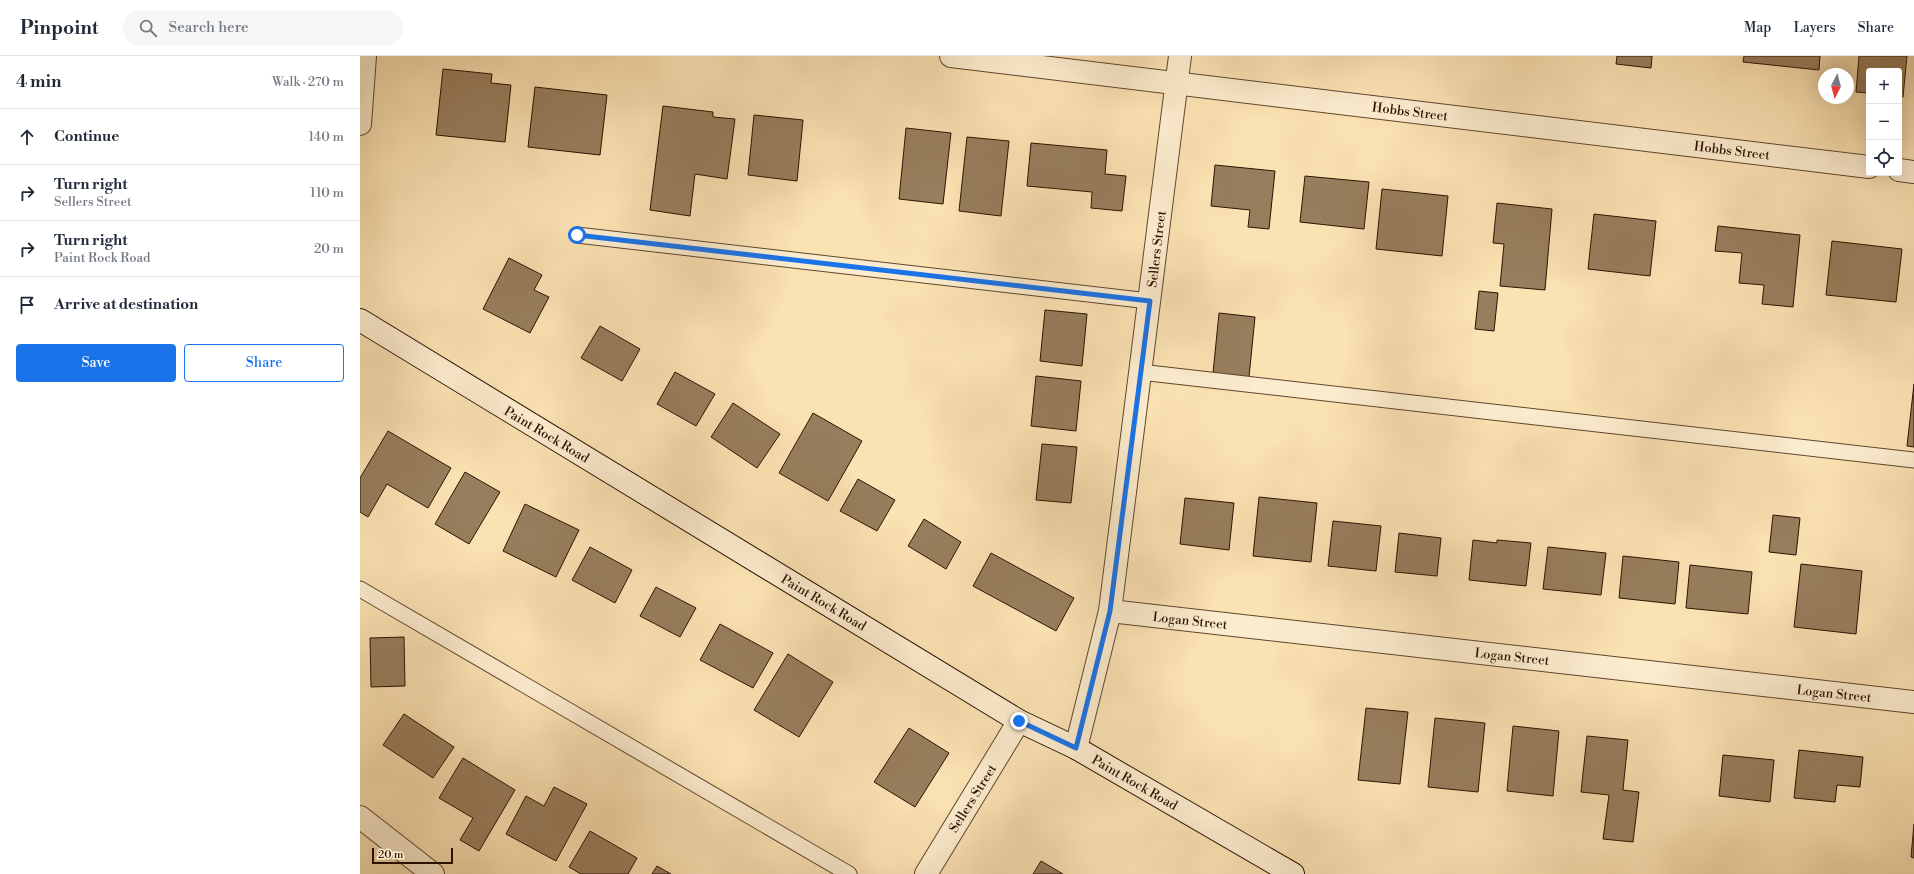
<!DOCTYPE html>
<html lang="en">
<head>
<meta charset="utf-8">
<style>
	body { margin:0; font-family:"Libre Bodoni",serif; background:#f6f6f7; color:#1f2937 }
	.controls { position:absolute; right:12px; top:12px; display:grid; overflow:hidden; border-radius:4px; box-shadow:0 4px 16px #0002 }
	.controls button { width:36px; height:36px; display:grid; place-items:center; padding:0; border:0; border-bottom:1px solid #e0e1e3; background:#fff; color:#1f2937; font:20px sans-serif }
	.compass { position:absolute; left:1458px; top:12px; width:36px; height:36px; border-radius:50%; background:#fff; box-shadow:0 4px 16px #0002; rotate:186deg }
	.scale { position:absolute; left:12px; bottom:10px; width:81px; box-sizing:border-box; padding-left:4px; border:2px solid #2d1200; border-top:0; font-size:11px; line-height:14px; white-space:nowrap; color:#2d1200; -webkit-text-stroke:3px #fcecce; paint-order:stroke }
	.stop { position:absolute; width:12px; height:12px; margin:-9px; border:3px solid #1a73e8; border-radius:50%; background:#fff }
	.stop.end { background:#1a73e8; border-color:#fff; box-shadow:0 1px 4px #0008 }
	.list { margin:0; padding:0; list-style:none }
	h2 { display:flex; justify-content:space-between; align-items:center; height:52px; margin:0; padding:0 16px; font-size:17px }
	h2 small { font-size:13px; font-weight:400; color:#747a83 }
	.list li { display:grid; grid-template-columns:26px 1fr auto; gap:12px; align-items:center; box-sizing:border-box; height:56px; padding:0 16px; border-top:1px solid #e0e1e3 }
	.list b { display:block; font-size:15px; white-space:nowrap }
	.list p { margin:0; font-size:13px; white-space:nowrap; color:#747a83 }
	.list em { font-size:13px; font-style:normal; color:#747a83 }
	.actions { display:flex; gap:8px; padding:12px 16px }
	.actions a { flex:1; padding:9px 0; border:1px solid #1a73e8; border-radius:4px; text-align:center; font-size:14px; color:#1a73e8 }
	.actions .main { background:#1a73e8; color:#fff }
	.icon { flex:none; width:22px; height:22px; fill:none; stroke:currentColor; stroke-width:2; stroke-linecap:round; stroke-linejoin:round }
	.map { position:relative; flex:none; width:1554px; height:818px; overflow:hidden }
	header { display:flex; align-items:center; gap:24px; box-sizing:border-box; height:56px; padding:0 20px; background:#fff; border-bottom:1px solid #e0e1e3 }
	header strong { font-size:19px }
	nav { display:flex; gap:22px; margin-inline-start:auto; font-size:14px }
	.search { width:280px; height:36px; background:#f6f6f7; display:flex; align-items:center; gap:10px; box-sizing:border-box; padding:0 14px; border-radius:22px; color:#747a83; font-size:15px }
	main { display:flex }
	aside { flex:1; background:#fff }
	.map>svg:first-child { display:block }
</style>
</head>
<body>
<header>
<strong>Pinpoint</strong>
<div class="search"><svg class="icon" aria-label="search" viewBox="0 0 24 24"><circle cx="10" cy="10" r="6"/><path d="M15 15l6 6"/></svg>Search here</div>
<nav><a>Map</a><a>Layers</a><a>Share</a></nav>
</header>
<main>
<aside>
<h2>4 min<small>Walk · 270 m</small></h2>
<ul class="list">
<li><svg class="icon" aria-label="ahead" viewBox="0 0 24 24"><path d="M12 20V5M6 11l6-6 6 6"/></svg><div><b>Continue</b></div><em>140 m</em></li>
<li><svg class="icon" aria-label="right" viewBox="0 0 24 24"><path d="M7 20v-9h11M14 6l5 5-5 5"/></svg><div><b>Turn right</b><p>Sellers Street</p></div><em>110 m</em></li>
<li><svg class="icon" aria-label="right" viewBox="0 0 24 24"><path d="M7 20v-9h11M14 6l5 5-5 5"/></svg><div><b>Turn right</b><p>Paint Rock Road</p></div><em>20 m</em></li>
<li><svg class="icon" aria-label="arrive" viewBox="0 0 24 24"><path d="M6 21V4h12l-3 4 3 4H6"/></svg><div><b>Arrive at destination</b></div></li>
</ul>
<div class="actions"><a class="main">Save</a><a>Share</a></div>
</aside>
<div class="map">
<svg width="1554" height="818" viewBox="0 0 1554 818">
	<rect width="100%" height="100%" fill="#fbe2b3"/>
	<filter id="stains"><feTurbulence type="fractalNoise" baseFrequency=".005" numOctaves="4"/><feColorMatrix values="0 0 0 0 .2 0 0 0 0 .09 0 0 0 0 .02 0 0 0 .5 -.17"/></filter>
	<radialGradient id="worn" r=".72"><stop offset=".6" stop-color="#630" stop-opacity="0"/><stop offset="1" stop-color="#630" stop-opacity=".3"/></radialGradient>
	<g fill="#987e5d" stroke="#2d1200">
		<polygon points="1257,0 1292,0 1291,12 1256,8"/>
		<polygon points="1384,0 1460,0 1459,14 1383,6"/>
		<polygon points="1499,0 1547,0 1543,41 1539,40 1539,15 1509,15 1509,37 1496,36"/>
		<polygon points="83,13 132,18 131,27 151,29 145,86 76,79"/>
		<polygon points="175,31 247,39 240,99 168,91"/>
		<polygon points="303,50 353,56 353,61 375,63 367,123 335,118 330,160 290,154"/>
		<polygon points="394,59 443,64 437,125 388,119"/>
		<polygon points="546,72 591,77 583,148 539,143"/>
		<polygon points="607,81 649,85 641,160 599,155"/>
		<polygon points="671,87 747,94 745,118 766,120 762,155 731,152 732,136 667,130"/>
		<polygon points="855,109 915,115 909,173 888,171 890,154 851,150"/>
		<polygon points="945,120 1009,126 1004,173 940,166"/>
		<polygon points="1022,133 1088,140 1082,200 1016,193"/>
		<polygon points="1137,147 1192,153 1185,234 1140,230 1144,188 1133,187"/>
		<polygon points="1234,158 1296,165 1290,220 1228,213"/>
		<polygon points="1358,170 1440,179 1433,251 1402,248 1404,229 1379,227 1382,197 1355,195"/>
		<polygon points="1472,185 1542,193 1536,246 1466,239"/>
		<polygon points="149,202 182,219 174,234 189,241 170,277 123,253"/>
		<polygon points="1119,235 1138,237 1134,275 1115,273"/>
		<polygon points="685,254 727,258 722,310 680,305"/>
		<polygon points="859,257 895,261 889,321 853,317"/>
		<polygon points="240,270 280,293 262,325 221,302"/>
		<polygon points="315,316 355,338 336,370 297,348"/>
		<polygon points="676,320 721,325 716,375 671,370"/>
		<polygon points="1554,328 1554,391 1547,390"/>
		<polygon points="373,347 420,378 397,412 351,381"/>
		<polygon points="453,357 502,385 468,445 419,417"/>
		<polygon points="28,375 91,412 68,452 27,428 8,461 0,456 0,422"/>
		<polygon points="682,388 717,391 711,447 676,444"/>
		<polygon points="105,416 140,436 109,488 75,468"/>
		<polygon points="498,423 535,444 517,475 480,455"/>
		<polygon points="899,441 957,447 951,506 893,500"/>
		<polygon points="825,442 874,447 869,494 820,488"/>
		<polygon points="165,448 219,474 196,521 143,495"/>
		<polygon points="1413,459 1440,462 1436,499 1409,496"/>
		<polygon points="564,463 601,486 586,513 548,490"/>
		<polygon points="973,465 1021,470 1016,515 968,510"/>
		<polygon points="1039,477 1081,482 1077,520 1035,516"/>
		<polygon points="1113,484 1137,487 1137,484 1171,487 1166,530 1109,524"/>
		<polygon points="230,491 272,514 255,547 212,524"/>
		<polygon points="1188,491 1246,497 1241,539 1183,533"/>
		<polygon points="631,497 714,542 696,575 613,530"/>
		<polygon points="1263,500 1319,506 1315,548 1259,542"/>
		<polygon points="1441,508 1502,515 1496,578 1434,571"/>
		<polygon points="1330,509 1392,516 1388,558 1326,552"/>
		<polygon points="296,531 336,552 320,581 280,560"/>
		<polygon points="360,568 413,597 393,632 340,604"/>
		<polygon points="44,581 45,630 11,631 10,582"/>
		<polygon points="428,598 473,626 439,681 394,654"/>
		<polygon points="1006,652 1048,656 1040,728 998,724"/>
		<polygon points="44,658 94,691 73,722 23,689"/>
		<polygon points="1075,662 1125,667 1118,736 1068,731"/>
		<polygon points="1153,670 1199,675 1193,740 1147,735"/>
		<polygon points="549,672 589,697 555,751 514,726"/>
		<polygon points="1227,680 1268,684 1263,734 1279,736 1273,786 1243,783 1249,739 1221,736"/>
		<polygon points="1439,694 1503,701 1500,731 1477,729 1475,746 1434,742"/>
		<polygon points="1363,699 1414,704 1410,746 1359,740"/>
		<polygon points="103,702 155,734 119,795 100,784 113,762 79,742"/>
		<polygon points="194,731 227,748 196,805 146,778 166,740 184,750"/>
		<polygon points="1554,768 1554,802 1551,801"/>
		<polygon points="230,775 277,802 268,818 221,818 209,811"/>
		<polygon points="681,805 703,818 673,818"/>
		<polygon points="297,810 311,818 292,818"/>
	</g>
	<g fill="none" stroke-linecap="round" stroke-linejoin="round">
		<g stroke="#60462d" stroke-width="17">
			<g id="service">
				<polyline points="217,179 789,245"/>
				<polyline points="780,316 1554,404"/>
				<polyline points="0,533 489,818"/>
			</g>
		</g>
		<g stroke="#60462d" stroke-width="24">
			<g id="minor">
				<polyline points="591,0 1509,111"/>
				<polyline points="0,68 5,0"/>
				<polyline points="1539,114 1554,116"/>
				<polyline points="750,555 1554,646"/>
				<polyline points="716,692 750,555 820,0"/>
				<polyline points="0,761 73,818"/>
				<polyline points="566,818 659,665"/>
			</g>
		</g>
		<g stroke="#2d1200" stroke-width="24">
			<polyline id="secondary" points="0,264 659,665 716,692 933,818"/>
		</g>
		<use href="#service" stroke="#fcecce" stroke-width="15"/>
		<use href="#minor" stroke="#fcecce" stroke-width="22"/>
		<use href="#secondary" stroke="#fcecce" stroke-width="22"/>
	</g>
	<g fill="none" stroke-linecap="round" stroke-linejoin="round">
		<polyline stroke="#1a73e8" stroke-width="5" points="217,179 790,245 750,555 716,692 659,665"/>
	</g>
	<g text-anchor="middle" stroke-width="3" stroke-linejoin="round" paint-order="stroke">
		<g font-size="13" fill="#2d1200" stroke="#fcecce">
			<text transform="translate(1050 55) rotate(7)" y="5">Hobbs Street</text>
			<text transform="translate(1372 94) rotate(7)" y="5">Hobbs Street</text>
			<text transform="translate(796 193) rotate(-83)" y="5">Sellers Street</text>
			<text transform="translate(187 378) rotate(31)" y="5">Paint Rock Road</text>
			<text transform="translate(464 546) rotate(31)" y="5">Paint Rock Road</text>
			<text transform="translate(830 564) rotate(6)" y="5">Logan Street</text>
			<text transform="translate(1152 600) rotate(6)" y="5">Logan Street</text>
			<text transform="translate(1474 637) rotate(6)" y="5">Logan Street</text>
			<text transform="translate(775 726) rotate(30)" y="5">Paint Rock Road</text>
			<text transform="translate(612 742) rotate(-58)" y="5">Sellers Street</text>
		</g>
	</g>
	<rect width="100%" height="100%" filter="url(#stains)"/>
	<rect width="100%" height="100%" fill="url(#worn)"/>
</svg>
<div class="controls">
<button>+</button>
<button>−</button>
<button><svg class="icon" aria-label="locate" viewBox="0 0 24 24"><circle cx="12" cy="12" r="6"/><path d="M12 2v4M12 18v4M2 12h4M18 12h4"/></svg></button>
</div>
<svg class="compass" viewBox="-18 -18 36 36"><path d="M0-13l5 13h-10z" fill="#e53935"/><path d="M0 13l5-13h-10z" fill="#747a83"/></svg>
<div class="scale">20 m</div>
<div class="stop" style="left:217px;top:179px"></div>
<div class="stop end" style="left:659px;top:665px"></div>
</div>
</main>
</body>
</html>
